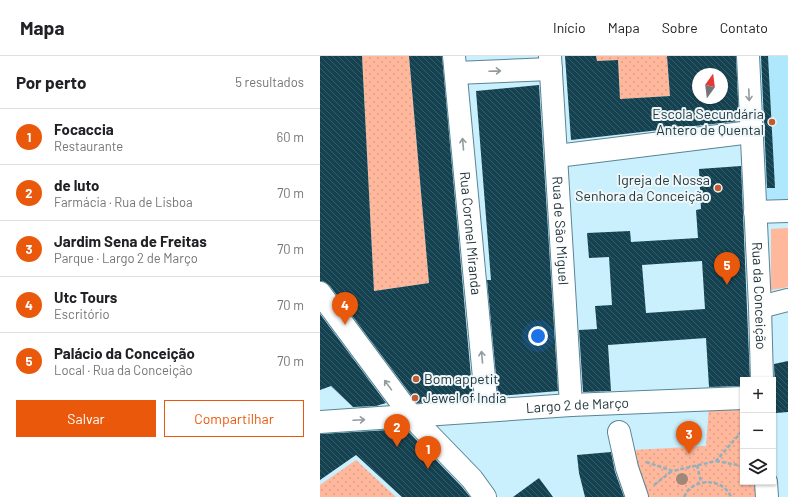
<!DOCTYPE html>
<html lang="pt">
<head>
<meta charset="utf-8">
<style>
	body { margin:0; font-family:Barlow,sans-serif; background:#f2f2f2; color:#202124 }
	.controls { position:absolute; right:12px; bottom:12px; display:grid; overflow:hidden; border-radius:0px; box-shadow:0 1px 3px #0004 }
	.controls button { width:36px; height:36px; display:grid; place-items:center; padding:0; border:0; border-bottom:1px solid #e0e0e0; background:#fff; color:#202124; font:20px sans-serif }
	.compass { position:absolute; left:372px; top:12px; width:36px; height:36px; border-radius:50%; background:#fff; box-shadow:0 1px 3px #0004; rotate:14deg }
	.you { position:absolute; left:218px; top:280px; width:14px; height:14px; margin:-10px; border:3px solid #fff; border-radius:50%; background:#1a73e8; box-shadow:0 0 0 6px #1a73e833 }
	.badge { display:grid; place-items:center; width:26px; height:26px; border-radius:50%; background:#ea580c; color:#fff; font-size:13px; font-weight:700 }
	.pin { position:absolute; translate:-50% -33px; filter:drop-shadow(0 1px 2px #0008) }
	.pin::after { content:''; position:absolute; top:21px; width:14px; height:12px; background:inherit; clip-path:polygon(0 0,100% 0,50% 100%) }
	.list { margin:0; padding:0; list-style:none }
	h2 { display:flex; justify-content:space-between; align-items:center; height:52px; margin:0; padding:0 16px; font-size:17px }
	h2 small { font-size:13px; font-weight:400; color:#757577 }
	.list li { display:grid; grid-template-columns:26px 1fr auto; gap:12px; align-items:center; box-sizing:border-box; height:56px; padding:0 16px; border-top:1px solid #e0e0e0 }
	.list b { display:block; font-size:15px; white-space:nowrap }
	.list p { margin:0; font-size:13px; white-space:nowrap; color:#757577 }
	.list em { font-size:13px; font-style:normal; color:#757577 }
	.actions { display:flex; gap:8px; padding:12px 16px }
	.actions a { flex:1; padding:9px 0; border:1px solid #ea580c; border-radius:0px; text-align:center; font-size:14px; color:#ea580c }
	.actions .main { background:#ea580c; color:#fff }
	.icon { flex:none; width:22px; height:22px; fill:none; stroke:currentColor; stroke-width:2; stroke-linecap:round; stroke-linejoin:round }
	.map { position:relative; flex:none; width:468px; height:441px; overflow:hidden }
	header { display:flex; align-items:center; gap:24px; box-sizing:border-box; height:56px; padding:0 20px; background:#fff; border-bottom:1px solid #e0e0e0 }
	header strong { font-size:19px }
	nav { display:flex; gap:22px; margin-inline-start:auto; font-size:14px }
	main { display:flex }
	aside { flex:1; background:#fff }
	.map>svg:first-child { display:block }
</style>
</head>
<body>
<header>
<strong>Mapa</strong>
<nav><a>Início</a><a>Mapa</a><a>Sobre</a><a>Contato</a></nav>
</header>
<main>
<aside>
<h2>Por perto<small>5 resultados</small></h2>
<ul class="list">
<li><span class="badge">1</span><div><b>Focaccia</b><p>Restaurante</p></div><em>60 m</em></li>
<li><span class="badge">2</span><div><b>de luto</b><p>Farmácia · Rua de Lisboa</p></div><em>70 m</em></li>
<li><span class="badge">3</span><div><b>Jardim Sena de Freitas</b><p>Parque · Largo 2 de Março</p></div><em>70 m</em></li>
<li><span class="badge">4</span><div><b>Utc Tours</b><p>Escritório</p></div><em>70 m</em></li>
<li><span class="badge">5</span><div><b>Palácio da Conceição</b><p>Local · Rua da Conceição</p></div><em>70 m</em></li>
</ul>
<div class="actions"><a class="main">Salvar</a><a>Compartilhar</a></div>
</aside>
<div class="map">
<svg width="468" height="441" viewBox="0 0 468 441">
	<defs>
		<pattern id="grass-dots" width="8" height="8" patternUnits="userSpaceOnUse"><rect width="8" height="8" fill="#ffb89c"/><path d="M2 2h.1M6 6h.1" fill="none" stroke="#da9f87" stroke-width="1.8" stroke-linecap="round"/></pattern>
		<pattern id="building-back-hatch" width="6" height="6" patternUnits="userSpaceOnUse"><rect width="6" height="6" fill="#154250"/><path d="M-1 5l2 2M0 0l6 6M5-1l2 2" fill="none" stroke="#375c67"/></pattern>
	</defs>
	<rect width="100%" height="100%" fill="#caeffd"/>
	<polygon fill="#afe8fd" points="432,0 468,0 468,148 440,149"/>
	<g fill="url(#grass-dots)">
		<polygon points="42,0 89,0 109,227 54,235"/>
		<polygon points="276,0 347,0 350,40 300,43 298,4 277,5"/>
		<polygon points="423,348 423,426 439,426 440,441 327,441 314,394 386,390 389,349"/>
		<polygon points="36,404 76,441 0,441 0,429"/>
	</g>
	<polygon fill="#ffb89c" points="468,172 468,231 451,234 451,173"/>
	<g fill="url(#building-back-hatch)" fill-rule="evenodd">
		<polygon points="0,0 42,0 54,235 109,227 89,0 122,0 153,343 97,347 10,230 5,226 0,225"/>
		<path d="M245,0H276L277,5L298,4L300,43L350,40L347,0H416L419,65L251,84ZM378,18H402V42H378Z"/>
		<polygon points="441,0 448,0 455,132 447,132"/>
		<polygon points="219,29 238,335 178,340 167,224 171,224 156,35"/>
		<path d="M421,110L430,324H423V330L389,331L386,282L288,289L291,335L263,336L259,274L277,273L275,250L292,249L289,201L269,202L267,177L310,175L311,186L378,182L376,154L381,153L379,113ZM382,205L385,253L326,257L322,209Z"/>
		<polygon points="0,258 66,347 56,350 33,351 11,330 0,334"/>
		<polygon points="468,305 468,356 456,357 454,308"/>
		<polygon points="86,373 142,431 150,441 82,441 36,399 0,424 0,378"/>
		<polygon points="291,396 295,416 304,441 265,441 259,417 257,399"/>
		<polygon points="219,422 233,441 193,441"/>
	</g>
	<g fill="none" stroke-linecap="round" stroke-linejoin="round">
		<g stroke="#598595" stroke-width="24">
			<g id="minor">
				<path id="s1" d="M134,0L167,354"/>
				<path id="s2" d="M230,0L251,349"/>
				<path id="s3" d="M428,0L440,251L442,324"/>
				<polyline points="136,17 231,13"/>
				<polyline points="237,100 431,76"/>
				<polyline points="435,156 468,155"/>
				<polyline points="0,237 92,361 152,423 165,441"/>
				<polyline points="440,251 468,244"/>
				<path id="s4" d="M0,366L251,349L423,342"/>
				<polyline points="299,376 307,412 317,441"/>
				<polyline points="446,426 447,441"/>
			</g>
		</g>
		<g stroke="#92b1bd" stroke-width="2.5" stroke-dasharray="4 2" stroke-linecap="butt">
			<polyline points="396,405 423,410"/>
			<polyline points="326,406 353,415 396,405 423,374"/>
			<polyline points="377,409 381,426"/>
			<polyline points="334,429 352,415"/>
			<path d="M364,441C366,437 368,433 372,431C385,422 405,426 411,441"/>
		</g>
		<use href="#minor" stroke="#fff" stroke-width="22"/>
	</g>
	<circle fill="#9f877a" cx="362" cy="423" r="6"/>
	<defs><path id="oneway-shaft" d="M-6 0H5M1.5-3L5.5 0L1.5 3" fill="none" stroke-width="1.6" stroke-linecap="round" stroke-linejoin="round"/></defs>
	<g stroke="#929b9e">
		<use href="#oneway-shaft" transform="translate(175 15) rotate(-2)"/>
		<use href="#oneway-shaft" transform="translate(429 39) rotate(88)"/>
		<use href="#oneway-shaft" transform="translate(143 88) rotate(-95)"/>
		<use href="#oneway-shaft" transform="translate(162 301) rotate(-95)"/>
		<use href="#oneway-shaft" transform="translate(68 329) rotate(-126)"/>
		<use href="#oneway-shaft" transform="translate(39 364) rotate(-3)"/>
	</g>
	<g fill="#c25c2e" stroke="#eef7fa" stroke-width="1.5">
		<circle cx="452" cy="66" r="4"/>
		<circle cx="398" cy="132" r="4"/>
		<circle cx="96" cy="323" r="4"/>
		<circle cx="95" cy="342" r="4"/>
	</g>
	<g text-anchor="middle" stroke-width="4" stroke-linejoin="round" paint-order="stroke">
		<g font-size="14" fill="#24373d" stroke="#eef7fa" text-anchor="end">
			<text x="444" y="63">Escola Secundária<tspan x="444" dy="16">Antero de Quental</tspan></text>
			<text x="390" y="129">Igreja de Nossa<tspan x="390" dy="16">Senhora da Conceição</tspan></text>
			<text x="104" y="328" text-anchor="start">Bom appetit</text>
			<text x="103" y="347" text-anchor="start">Jewel of India</text>
		</g>
		<g font-size="14" fill="#24373d" stroke="#eef7fa">
			<text dy="5" stroke="none"><textPath href="#s2" startOffset="175">Rua de São Miguel</textPath></text>
			<text dy="5" stroke="none"><textPath href="#s1" startOffset="178">Rua Coronel Miranda</textPath></text>
			<text dy="5" stroke="none"><textPath href="#s3" startOffset="240">Rua da Conceição</textPath></text>
			<text dy="5" stroke="none"><textPath href="#s4" startOffset="258">Largo 2 de Março</textPath></text>
		</g>
	</g>
</svg>
<div class="controls">
<button>+</button>
<button>−</button>
<button><svg class="icon" aria-label="layers" viewBox="0 0 24 24"><path d="M12 4l9 5-9 5-9-5zM3 14l9 5 9-5"/></svg></button>
</div>
<svg class="compass" viewBox="-18 -18 36 36"><path d="M0-13l5 13h-10z" fill="#e53935"/><path d="M0 13l5-13h-10z" fill="#757577"/></svg>
<div class="you"></div>
<div class="pin badge" style="left:108px;top:413px">1</div>
<div class="pin badge" style="left:77px;top:391px">2</div>
<div class="pin badge" style="left:369px;top:398px">3</div>
<div class="pin badge" style="left:25px;top:269px">4</div>
<div class="pin badge" style="left:407px;top:229px">5</div>
</div>
</main>
</body>
</html>
